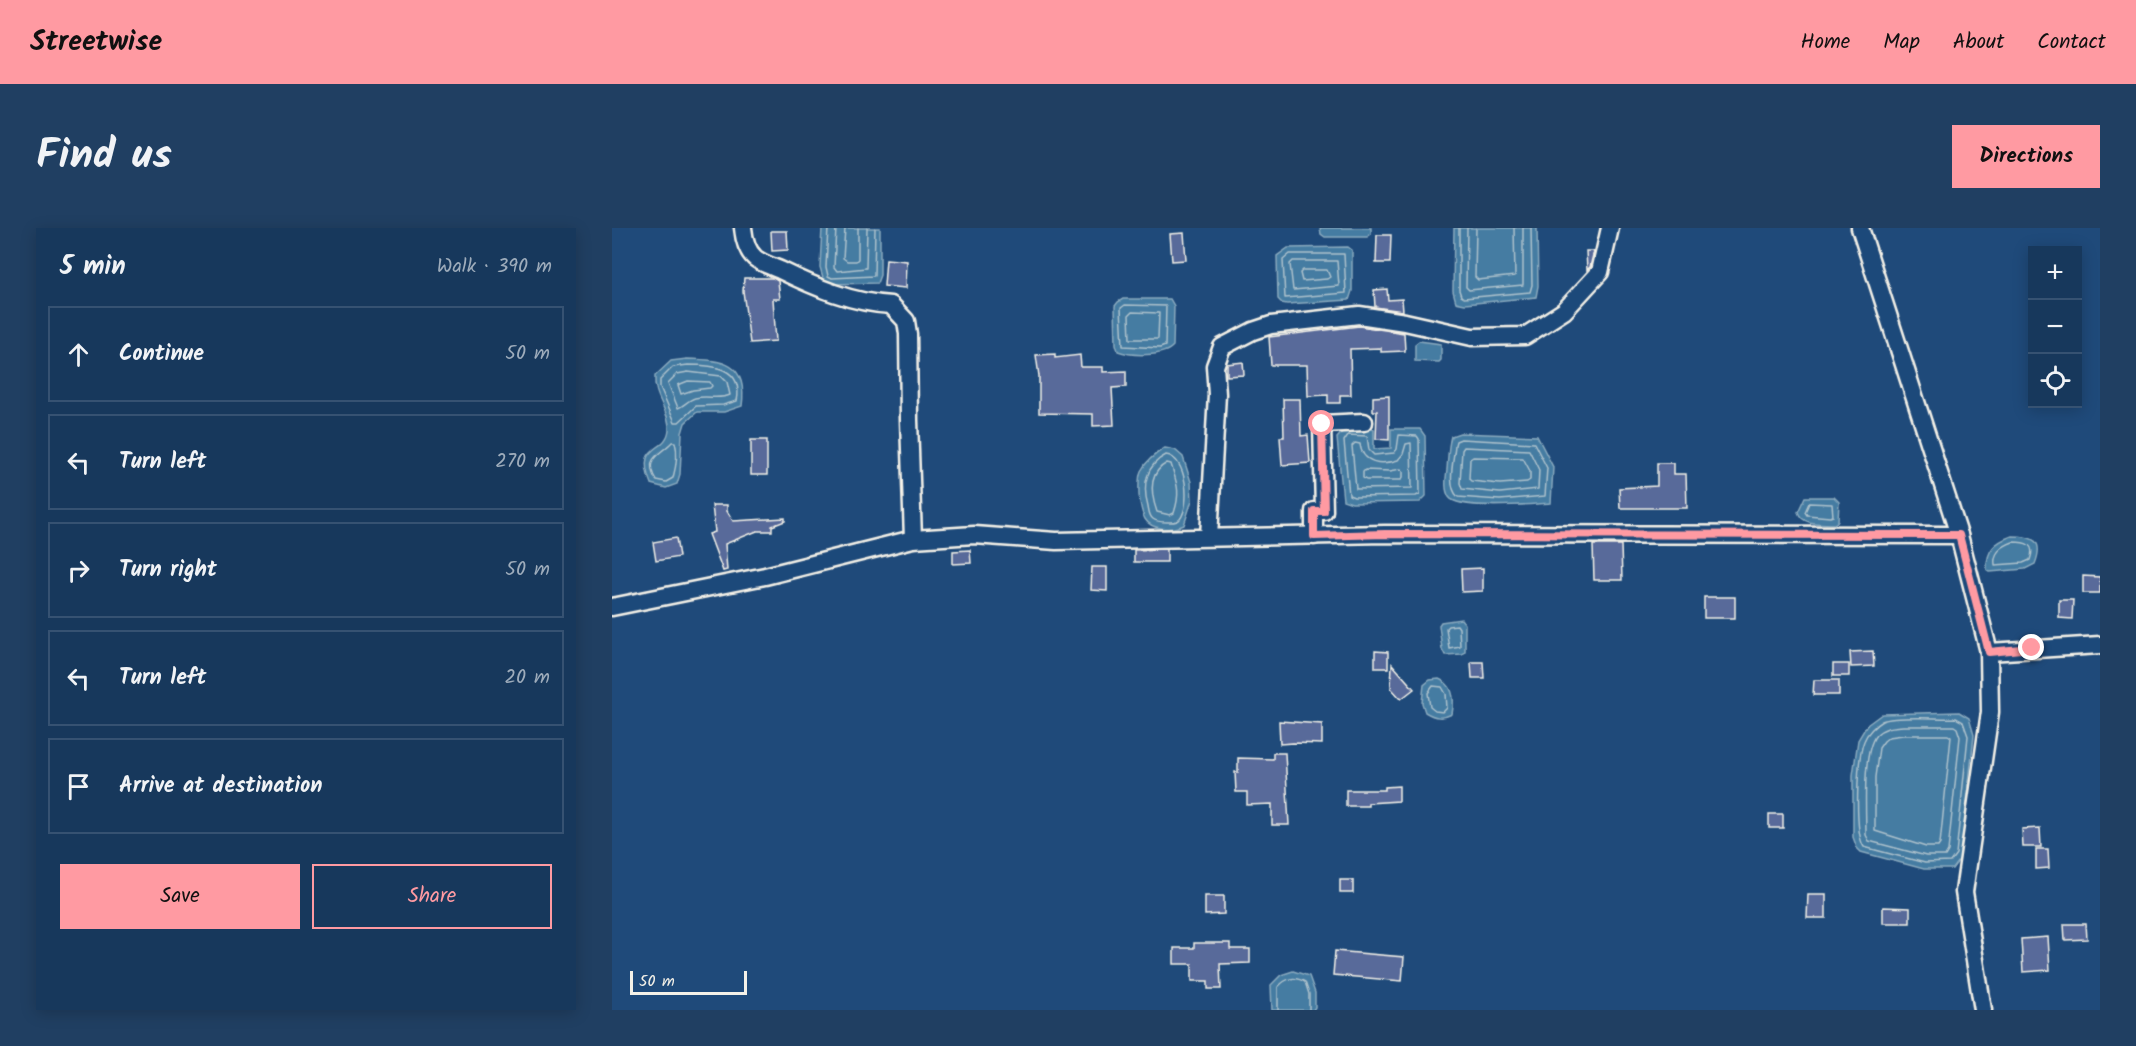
<!DOCTYPE html>
<html lang="en">
<head>
<meta charset="utf-8">
<style>
	body { margin:0; font-family:Kalam,sans-serif; background:#203f62; color:#f1f3f6 }
	.controls { position:absolute; right:18px; top:18px; display:grid; overflow:hidden; border-radius:0px; box-shadow:0 3px 15px #0003 }
	.controls button { width:54px; height:54px; display:grid; place-items:center; padding:0; border:0; border-bottom:2px solid #365272; background:#17385c; color:#f1f3f6; font:30px sans-serif }
	.scale { position:absolute; left:18px; bottom:15px; width:117px; box-sizing:border-box; padding-left:6px; border:3px solid #f4f1e8; border-top:0; font-size:16px; line-height:21px; white-space:nowrap; color:#f4f1e8; -webkit-text-stroke:4px #1f4a7a; paint-order:stroke }
	.stop { position:absolute; width:18px; height:18px; margin:-14px; border:4px solid #ff9aa2; border-radius:50%; background:#fff }
	.stop.end { background:#ff9aa2; border-color:#fff; box-shadow:0 2px 6px #0008 }
	.list { margin:0; padding:0; list-style:none }
	h2 { display:flex; justify-content:space-between; align-items:center; height:78px; margin:0; padding:0 24px; font-size:26px }
	h2 small { font-size:20px; font-weight:400; color:#9eacbb }
	.list li { display:grid; grid-template-columns:39px 1fr auto; gap:18px; align-items:center; box-sizing:border-box; height:96px; margin:0 12px 12px; padding:0 12px; border:2px solid #365272; border-radius:0px }
	.list b { display:block; font-size:22px; white-space:nowrap }
	.list em { font-size:20px; font-style:normal; color:#9eacbb }
	.actions { display:flex; gap:12px; padding:18px 24px }
	.actions a { flex:1; padding:14px 0; border:2px solid #ff9aa2; border-radius:0px; text-align:center; font-size:21px; color:#ff9aa2 }
	.actions .main { background:#ff9aa2; color:#111 }
	.icon { flex:none; width:33px; height:33px; fill:none; stroke:currentColor; stroke-width:2; stroke-linecap:round; stroke-linejoin:round }
	.map { position:relative; flex:none; width:1488px; height:782px; overflow:hidden; border-radius:0px }
	header { display:flex; align-items:center; gap:36px; box-sizing:border-box; height:84px; padding:0 30px; background:#ff9aa2; color:#111 }
	header strong { font-size:28px }
	nav { display:flex; gap:33px; margin-inline-start:auto; font-size:21px }
	.intro { display:flex; align-items:center; justify-content:space-between; box-sizing:border-box; height:144px; padding:0 36px }
	h1 { margin:0; font-size:42px }
	.button { padding:15px 27px; border-radius:0px; background:#ff9aa2; color:#111; font-size:21px; font-weight:700 }
	main { display:flex; gap:36px; padding:0 36px }
	aside { flex:1; background:#17385c; border-radius:0px; box-shadow:0 3px 15px #0003 }
	.map>svg:first-child { display:block }
</style>
</head>
<body>
<header>
<strong>Streetwise</strong>
<nav><a>Home</a><a>Map</a><a>About</a><a>Contact</a></nav>
</header>
<div class="intro"><h1>Find us</h1><a class="button">Directions</a></div>
<main>
<aside>
<h2>5 min<small>Walk · 390 m</small></h2>
<ul class="list">
<li><svg class="icon" aria-label="ahead" viewBox="0 0 24 24"><path d="M12 20V5M6 11l6-6 6 6"/></svg><div><b>Continue</b></div><em>50 m</em></li>
<li><svg class="icon" aria-label="left" viewBox="0 0 24 24"><path d="M17 20v-9H6M10 6l-5 5 5 5"/></svg><div><b>Turn left</b></div><em>270 m</em></li>
<li><svg class="icon" aria-label="right" viewBox="0 0 24 24"><path d="M7 20v-9h11M14 6l5 5-5 5"/></svg><div><b>Turn right</b></div><em>50 m</em></li>
<li><svg class="icon" aria-label="left" viewBox="0 0 24 24"><path d="M17 20v-9H6M10 6l-5 5 5 5"/></svg><div><b>Turn left</b></div><em>20 m</em></li>
<li><svg class="icon" aria-label="arrive" viewBox="0 0 24 24"><path d="M6 21V4h12l-3 4 3 4H6"/></svg><div><b>Arrive at destination</b></div></li>
</ul>
<div class="actions"><a class="main">Save</a><a>Share</a></div>
</aside>
<div class="map">
<svg width="1488" height="782" viewBox="0 0 1488 782">
	<rect width="100%" height="100%" fill="#1f4a7a"/>
	<filter id="ink" filterUnits="userSpaceOnUse"><feTurbulence type="fractalNoise" baseFrequency=".0167" numOctaves="2"/><feDisplacementMap in="SourceGraphic" scale="12" xChannelSelector="R" yChannelSelector="G"/><feConvolveMatrix kernelMatrix="1 2 1 2 8 2 1 2 1" color-interpolation-filters="sRGB"/></filter>
	<g filter="url(#ink)">
		<g fill="#447ba2" stroke="#8aaabe" stroke-width="1.5">
			<polygon points="210,0 268,0 268,47 265,55 219,56 212,53 208,39"/>
			<polygon points="708,0 759,0 759,6 755,9 713,9 709,6"/>
			<polygon points="842,0 925,0 926,58 924,69 853,76 844,74 841,63"/>
			<polygon points="736,19 740,22 740,63 737,72 675,76 670,75 666,71 665,28 676,20"/>
			<path d="M511,71H558L562,78L561,118C552,129 519,128 506,123L504,116L503,78L506,74Z"/>
			<polygon points="807,113 829,116 829,132 827,134 803,133 803,116"/>
			<path d="M75,131C111,132 136,134 130,178L112,184H85L73,195L70,205L68,246L65,256L54,260L39,256C22,214 55,226 57,201C58,183 41,169 43,148L59,133Z"/>
			<polygon points="762,201 762,221 779,220 779,201 808,201 813,208 814,268 808,274 740,275 731,272 725,210 732,202"/>
			<path d="M848,205L925,208L941,239L939,275C922,276 846,283 837,269C832,261 834,250 835,241C836,230 836,219 839,208Z"/>
			<path d="M553,220L563,222L571,229L579,254L580,272L572,297C561,302 540,303 533,291C529,284 528,274 527,267C527,260 526,250 529,243C534,233 543,226 553,220Z"/>
			<path d="M1193,269H1222L1227,274L1226,293L1222,296C1209,295 1191,298 1186,284Z"/>
			<path d="M1400,308C1422,308 1432,313 1423,336L1413,341L1378,344L1375,342C1374,322 1383,314 1400,308Z"/>
			<polygon points="849,391 853,396 853,423 850,426 833,427 830,421 827,397 829,394"/>
			<path d="M827,451C842,457 843,471 840,486C830,491 823,490 813,484L810,475L812,457L818,452Z"/>
			<polygon points="1347,484 1357,490 1362,507 1349,629 1340,641 1312,641 1249,624 1245,620 1241,609 1241,547 1246,512 1255,497 1270,486"/>
			<polygon points="681,743 697,748 703,765 703,779 701,782 660,782 659,757 669,747"/>
		</g>
		<g fill="none" stroke-linecap="round" stroke-linejoin="round">
			<g stroke="#aec2cc" stroke-width="1.5">
				<polyline points="216,0 214,39 216,48 220,50 262,48 263,0"/>
				<polyline points="224,0 222,39 225,43 254,40 255,0"/>
				<polyline points="233,0 231,30 235,33 244,33 246,31 246,0"/>
				<polyline points="847,0 847,62 849,68 852,70 918,64 920,57 919,0"/>
				<polyline points="855,0 854,59 857,62 911,57 911,0"/>
				<polyline points="864,0 863,49 866,52 903,48 902,0"/>
				<polygon points="678,26 732,26 734,65 673,70 671,32"/>
				<polygon points="681,33 725,33 727,58 681,62 678,36"/>
				<polygon points="691,42 715,42 718,49 715,51 690,53 688,45"/>
				<polygon points="513,77 554,78 553,118 548,120 511,118 509,80"/>
				<polygon points="520,84 547,85 546,111 518,111 517,87"/>
				<path d="M76,137C100,137 132,139 125,173L111,177L84,178L67,194H63L48,159V152L61,139Z"/>
				<path d="M76,144L109,148L115,154L118,167C107,172 95,167 83,170C76,172 72,178 66,180L56,155L65,146Z"/>
				<polygon points="76,153 98,154 100,158 98,160 81,162 69,166 66,157"/>
				<polygon points="736,207 755,208 757,222 762,227 782,225 785,221 787,207 805,208 807,211 808,266 804,268 742,269 737,267 732,213"/>
				<path d="M849,211L922,215L935,240L933,268L888,272L846,269C834,258 842,231 843,217L844,213Z"/>
				<path d="M60,214H63C66,224 64,239 61,250L54,254L44,252C31,230 48,227 60,214Z"/>
				<path d="M743,215L748,216C750,235 769,238 786,232L791,226L794,216L799,215L800,260L744,261L740,218Z"/>
				<polygon points="852,219 917,222 927,242 926,261 888,265 850,261 848,255 850,222"/>
				<path d="M554,227C575,229 579,277 568,291C565,295 559,294 555,294C550,294 545,294 541,291C537,288 537,283 536,278C530,257 534,237 554,227Z"/>
				<polygon points="861,229 911,230 918,243 918,252 915,254 888,256 859,253 857,251 858,231"/>
				<path d="M555,235L559,236C565,256 569,264 562,285L558,287L545,284C539,267 536,245 555,235Z"/>
				<polygon points="789,241 791,243 791,249 789,252 754,252 751,250 751,244 753,242 778,243"/>
				<polygon points="1197,275 1220,276 1221,288 1218,289 1195,287 1193,284"/>
				<path d="M1401,314C1414,314 1424,316 1418,332L1411,335L1383,337C1381,324 1390,318 1401,314Z"/>
				<polygon points="845,397 847,400 848,418 837,420 834,400 836,398"/>
				<polygon points="821,458 830,459 834,466 835,480 831,484 823,483 818,479 816,465"/>
				<path d="M1344,490L1351,494L1356,508L1344,626L1338,634L1313,635L1252,619C1242,605 1245,530 1252,513C1255,505 1263,497 1270,493C1283,487 1329,491 1344,490Z"/>
				<path d="M1291,498H1342L1345,500L1348,509L1336,623L1333,628H1314L1257,613L1254,607C1254,584 1250,524 1264,507C1272,499 1280,499 1291,498Z"/>
				<polygon points="1291,507 1336,507 1339,509 1328,616 1326,619 1314,619 1263,603 1263,549 1267,520 1272,513 1277,509"/>
				<path d="M666,782V759C674,750 682,748 693,754L697,766V782"/>
			</g>
		</g>
		<g fill="#596b9a" stroke="#f4f1e8" stroke-width="1.5">
			<polygon points="159,3 175,3 176,22 160,23"/>
			<polygon points="572,5 574,32 560,33 558,6"/>
			<polygon points="765,7 779,7 778,35 764,35"/>
			<polygon points="974,23 982,23 978,39 975,42"/>
			<polygon points="274,31 295,33 294,60 272,58"/>
			<polygon points="132,50 161,50 166,53 168,71 161,71 164,113 138,115 131,63"/>
			<polygon points="775,61 776,72 790,71 791,83 763,79 762,62"/>
			<polygon points="747,98 792,105 793,123 769,124 769,120 738,121 739,167 728,167 728,175 716,175 716,167 696,168 695,137 659,137 657,109"/>
			<polygon points="443,126 443,130 468,127 469,139 491,139 491,144 514,143 514,159 500,160 502,197 481,198 481,186 427,185 427,148 424,127"/>
			<polygon points="631,134 632,147 615,148 615,136"/>
			<polygon points="777,168 777,212 764,211 765,183 761,183 761,169"/>
			<polygon points="671,171 688,171 689,208 696,207 698,235 670,237 668,209 672,209"/>
			<rect x="139" y="212" width="16" height="35"/>
			<polygon points="1045,235 1062,235 1062,246 1074,246 1075,280 1008,280 1007,260 1045,258"/>
			<polygon points="100,277 115,277 115,283 121,293 173,290 173,293 160,298 160,303 145,303 113,316 115,342 111,343 97,306 103,304"/>
			<polygon points="64,310 67,329 44,333 41,314"/>
			<polygon points="981,317 1009,317 1010,352 982,352"/>
			<polygon points="555,321 555,334 522,334 522,322"/>
			<polygon points="358,322 359,335 341,336 341,323"/>
			<polygon points="480,339 495,339 495,363 479,362"/>
			<polygon points="871,340 871,363 850,364 849,341"/>
			<polygon points="1471,348 1488,349 1488,365 1471,365"/>
			<rect x="1092" y="369" width="31" height="21"/>
			<polygon points="1447,372 1461,372 1460,391 1447,390"/>
			<polygon points="763,423 776,424 776,440 763,440"/>
			<polygon points="1261,423 1262,438 1239,439 1238,424"/>
			<polygon points="859,434 871,434 872,450 860,450"/>
			<polygon points="780,436 802,461 789,471 779,460"/>
			<rect x="1221" y="436" width="16" height="12"/>
			<polygon points="1202,452 1227,452 1227,467 1201,467"/>
			<polygon points="667,493 710,496 710,516 681,515 668,516"/>
			<polygon points="661,525 673,525 677,597 660,597 660,576 635,577 635,564 624,564 623,544 626,544 626,530 661,531"/>
			<polygon points="787,558 787,573 756,575 756,578 734,578 734,562 773,562 773,559"/>
			<rect x="1157" y="586" width="14" height="14"/>
			<polygon points="1428,600 1429,619 1411,619 1410,601"/>
			<polygon points="1424,621 1436,621 1437,640 1424,641"/>
			<rect x="728" y="652" width="13" height="13"/>
			<polygon points="1196,666 1214,666 1214,690 1195,690"/>
			<polygon points="593,668 612,668 612,686 593,687"/>
			<polygon points="1271,679 1298,680 1298,695 1271,695"/>
			<polygon points="1452,696 1474,696 1475,711 1453,712"/>
			<polygon points="1436,709 1438,742 1411,744 1409,711"/>
			<polygon points="582,715 618,715 618,721 638,721 638,735 608,736 609,761 596,761 596,753 580,753 580,736 562,736 562,720 582,720"/>
			<polygon points="723,723 792,729 790,753 721,747"/>
		</g>
		<g fill="none" stroke-linecap="round" stroke-linejoin="round">
			<g stroke="#f4f1e8" stroke-width="21">
				<g id="street">
					<path d="M131,0C132,10 135,23 143,30C149,35 161,39 168,42C203,59 240,75 279,77L294,93L296,106L297,192L301,311"/>
					<polyline points="1248,0 1347,307 1377,424 1378,484 1352,664 1371,782"/>
					<polyline points="702,308 702,283 712,283 710,196 752,194"/>
					<polyline points="597,309 605,166 603,138 610,119 641,103 659,97 747,87 793,94 860,109 913,108 952,83 988,44 998,0"/>
					<polyline points="0,379 153,348 301,311 362,307 444,313 773,306 1347,307"/>
					<polyline points="1377,424 1488,417"/>
				</g>
			</g>
			<use href="#street" stroke="#1f4a7a" stroke-width="16"/>
		</g>
	</g>
	<g fill="none" stroke-linecap="round" stroke-linejoin="round" filter="url(#ink)">
		<polyline stroke="#ff9aa2" stroke-width="8" points="710,196 712,283 702,283 702,308 773,306 1347,307 1377,424 1420,420"/>
	</g>
</svg>
<div class="controls">
<button>+</button>
<button>−</button>
<button><svg class="icon" aria-label="locate" viewBox="0 0 24 24"><circle cx="12" cy="12" r="6"/><path d="M12 2v4M12 18v4M2 12h4M18 12h4"/></svg></button>
</div>
<div class="scale">50 m</div>
<div class="stop" style="left:710px;top:196px"></div>
<div class="stop end" style="left:1420px;top:420px"></div>
</div>
</main>
</body>
</html>
